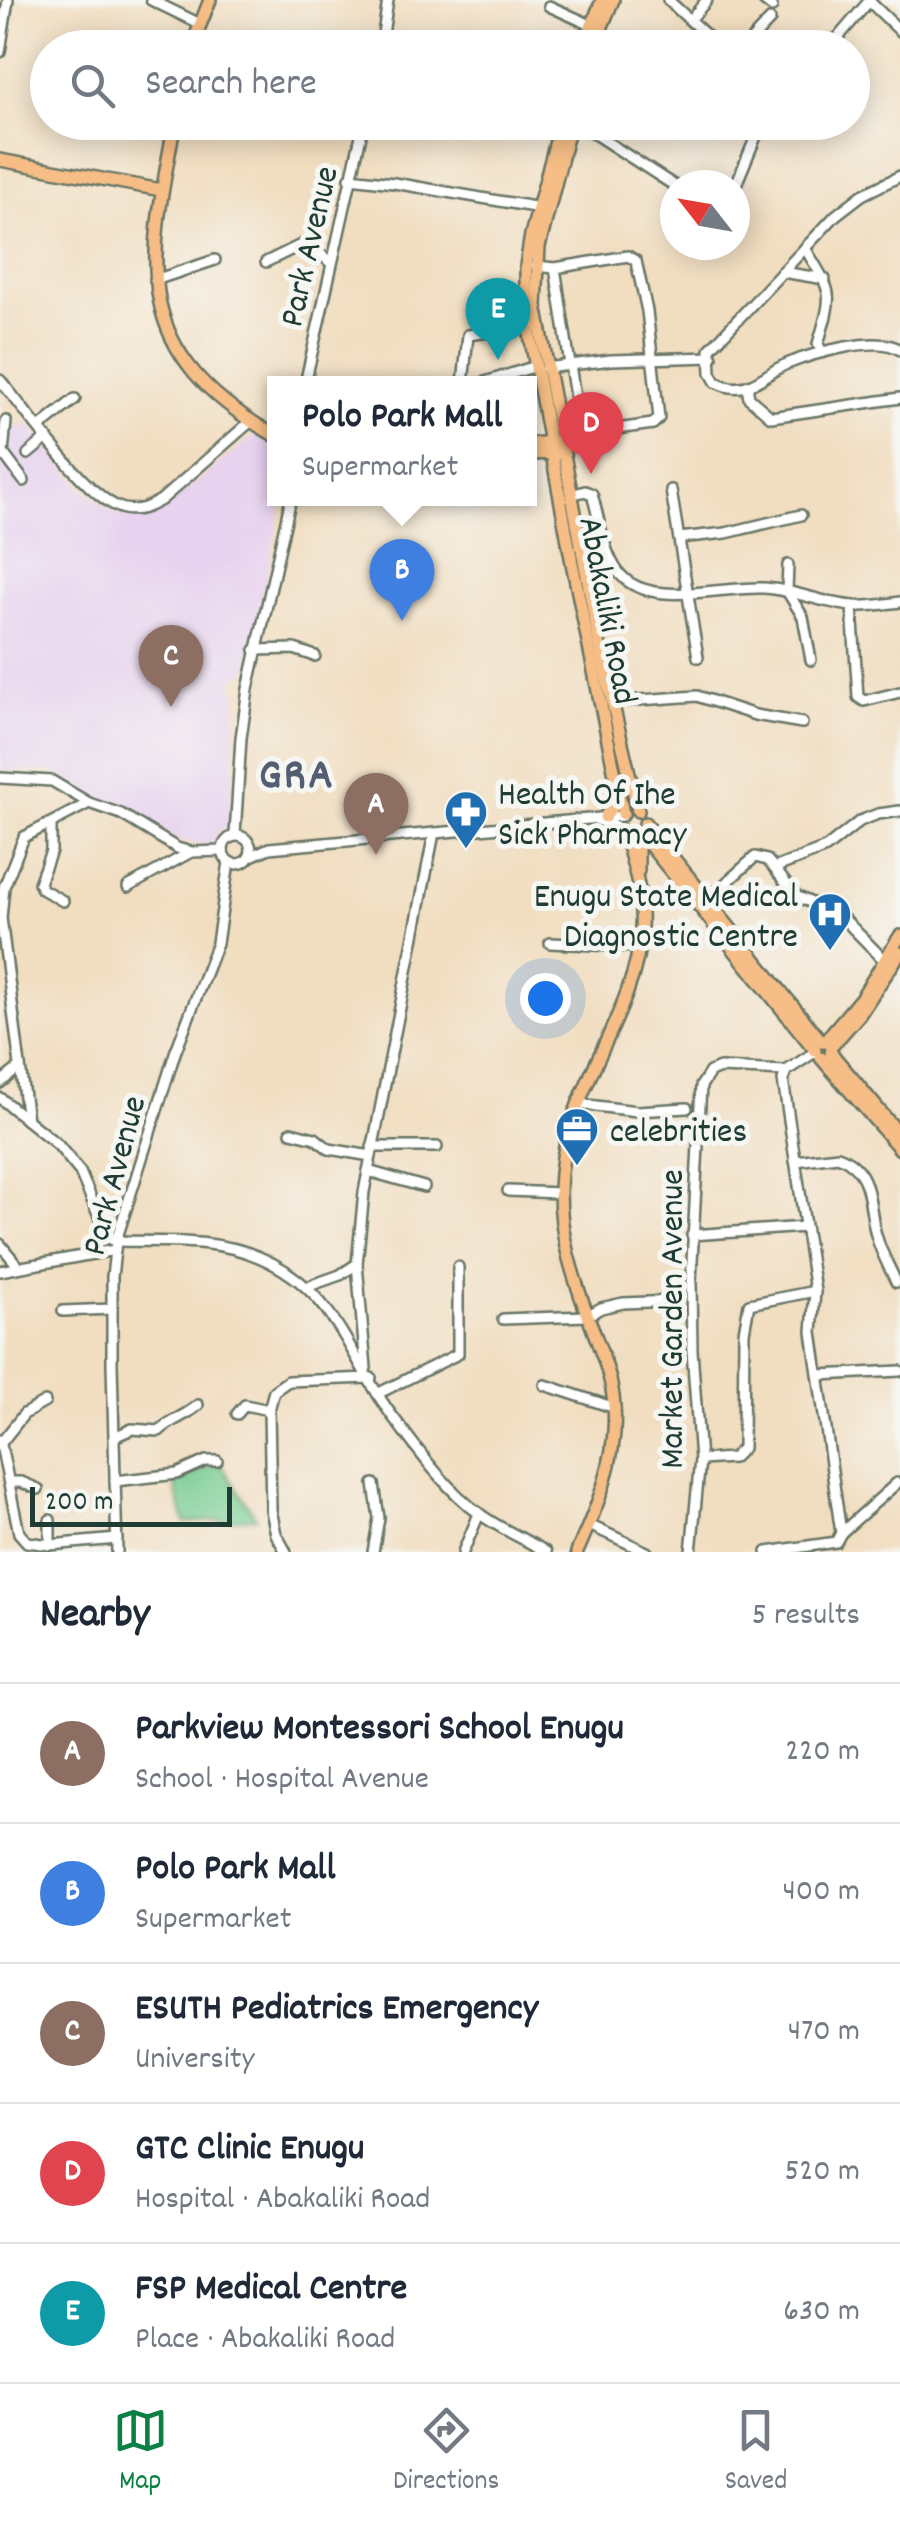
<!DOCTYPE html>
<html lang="en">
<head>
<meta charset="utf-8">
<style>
	body { margin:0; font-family:Dekko,sans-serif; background:#f2f2f3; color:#1f2937 }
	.compass { position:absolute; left:660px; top:170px; width:90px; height:90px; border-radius:50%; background:#fff; box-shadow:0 5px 25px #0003; rotate:301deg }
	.scale { position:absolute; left:30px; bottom:25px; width:202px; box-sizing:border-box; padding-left:10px; border:5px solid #1f3d34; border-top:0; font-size:28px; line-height:35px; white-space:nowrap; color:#1f3d34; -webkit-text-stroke:8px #f6f6f2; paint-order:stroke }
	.you { position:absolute; left:545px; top:998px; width:35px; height:35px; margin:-25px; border:8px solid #fff; border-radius:50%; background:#1a73e8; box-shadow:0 0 0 15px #1a73e833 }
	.badge { display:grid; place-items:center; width:65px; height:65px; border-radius:50%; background:#0b8043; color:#fff; font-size:32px; font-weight:700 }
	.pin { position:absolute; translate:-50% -82px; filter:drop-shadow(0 2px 5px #0008) }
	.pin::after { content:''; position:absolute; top:52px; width:35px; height:30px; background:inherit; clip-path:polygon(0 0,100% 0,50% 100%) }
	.popup { position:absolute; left:267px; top:376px; width:270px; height:130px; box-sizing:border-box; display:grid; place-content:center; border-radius:0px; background:#fff; filter:drop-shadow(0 2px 8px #0005); font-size:32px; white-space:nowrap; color:#747a83 }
	.popup b { font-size:38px; color:#1f2937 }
	.popup::after { content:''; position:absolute; left:50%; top:100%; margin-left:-20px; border:20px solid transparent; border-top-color:#fff }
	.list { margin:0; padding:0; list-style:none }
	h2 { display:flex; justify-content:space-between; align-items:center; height:130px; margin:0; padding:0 40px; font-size:42px }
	h2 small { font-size:32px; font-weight:400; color:#747a83 }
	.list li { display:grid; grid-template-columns:65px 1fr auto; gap:30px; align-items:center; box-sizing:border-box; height:140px; padding:0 40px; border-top:2px solid #e0e1e3 }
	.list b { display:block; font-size:38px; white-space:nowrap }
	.list p { margin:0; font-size:32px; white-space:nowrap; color:#747a83 }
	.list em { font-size:32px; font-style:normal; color:#747a83 }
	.icon { flex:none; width:55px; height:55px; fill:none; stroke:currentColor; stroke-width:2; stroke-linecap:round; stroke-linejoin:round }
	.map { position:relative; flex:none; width:900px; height:1552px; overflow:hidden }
	.search { position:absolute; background:#fff; box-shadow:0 5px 25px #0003; left:30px; right:30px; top:30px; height:110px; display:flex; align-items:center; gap:25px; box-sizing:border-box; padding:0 35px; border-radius:55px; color:#747a83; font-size:38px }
	.sheet { height:830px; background:#fff }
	nav { display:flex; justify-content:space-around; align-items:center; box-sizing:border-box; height:140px; border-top:2px solid #e0e1e3; background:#fff; font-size:28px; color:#747a83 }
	nav a { display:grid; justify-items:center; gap:5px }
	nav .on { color:#0b8043 }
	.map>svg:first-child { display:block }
</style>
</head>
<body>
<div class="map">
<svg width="900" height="1552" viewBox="0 0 900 1552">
	<rect width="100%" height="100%" fill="#f6f6f2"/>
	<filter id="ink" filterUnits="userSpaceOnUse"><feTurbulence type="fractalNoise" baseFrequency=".01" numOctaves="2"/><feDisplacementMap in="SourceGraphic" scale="20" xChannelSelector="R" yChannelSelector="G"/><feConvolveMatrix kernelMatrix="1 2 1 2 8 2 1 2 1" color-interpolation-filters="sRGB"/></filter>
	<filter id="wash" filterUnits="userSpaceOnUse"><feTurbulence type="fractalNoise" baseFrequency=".0048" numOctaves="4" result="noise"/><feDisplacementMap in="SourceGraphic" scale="40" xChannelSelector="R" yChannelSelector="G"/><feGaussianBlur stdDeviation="2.25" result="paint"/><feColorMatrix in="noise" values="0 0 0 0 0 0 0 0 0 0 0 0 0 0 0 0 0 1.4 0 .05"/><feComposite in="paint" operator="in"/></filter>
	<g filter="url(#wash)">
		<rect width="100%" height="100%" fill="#f1ddbf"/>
		<polygon fill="#e7d2ef" points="26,424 31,425 82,488 113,512 127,515 156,514 256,434 274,446 274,498 283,499 247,671 231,681 237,695 230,830 221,828 214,836 215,843 204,845 173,839 122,805 93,798 52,771 0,772 0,429"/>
		<polygon fill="#75cb8f" stroke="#4a8462" stroke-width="2.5" points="220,1463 256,1518 185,1523 173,1479"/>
	</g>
	<g filter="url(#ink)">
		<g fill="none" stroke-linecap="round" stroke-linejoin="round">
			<g stroke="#687565" stroke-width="14">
				<g id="minor">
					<polyline points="151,0 198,23"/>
					<polyline points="668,0 720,48"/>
					<polyline points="763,0 772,7"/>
					<polyline points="869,1 900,31"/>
					<polyline points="549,6 591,25"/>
					<polyline points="691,19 707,0"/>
					<polyline points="381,48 388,0"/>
					<polyline points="744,48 770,20"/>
					<polyline points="829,48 870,0"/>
					<polyline points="0,52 8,0"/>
					<polyline points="576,122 675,186"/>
					<path d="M900,176L862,195L836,215L710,349L711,373L716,382C725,387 735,389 746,386C761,382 773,369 787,364C811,354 879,334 900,350"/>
					<polyline points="350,178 394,183 540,208"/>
					<polyline points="735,187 762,122"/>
					<path d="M805,248C833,295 834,290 818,344L822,352"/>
					<polyline points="266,262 307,242 331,263"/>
					<polyline points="536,266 555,268 628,256 636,261 647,311 659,418 653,424 588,433 580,429 555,268"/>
					<polyline points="782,272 825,279"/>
					<polyline points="155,280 215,260"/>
					<polyline points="546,368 611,360 712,357"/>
					<path d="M0,380C26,410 88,501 124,509C139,512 149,507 161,500L250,422"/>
					<polyline points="305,384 364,122"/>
					<polyline points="463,384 468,335 531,326"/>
					<polyline points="479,384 536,366"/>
					<polyline points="747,386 749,398 771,417 900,398"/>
					<polyline points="6,421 3,453 24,481"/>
					<polyline points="39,428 75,399"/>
					<polyline points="28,454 47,438"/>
					<polyline points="671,490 698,657"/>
					<path d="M571,495L585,491L592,494C600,520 604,563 626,580C659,606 723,586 763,588C794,589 823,604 854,606C869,607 885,604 900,602"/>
					<polyline points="679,538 726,533 801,515"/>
					<polyline points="788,565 787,591 803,617 811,660"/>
					<polyline points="852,606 858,697 864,701 900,692"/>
					<polyline points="255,650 294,649 315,656"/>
					<polyline points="611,702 697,696 755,715 802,723"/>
					<polyline points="0,778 52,781 89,803 121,814 177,848 191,852 223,851"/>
					<path d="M89,803L24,837L4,887L1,918L27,1120L58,1145L80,1172L108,1238L116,1241C163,1242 215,1238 259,1257C337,1290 348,1357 393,1417C418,1450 446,1490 480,1514C500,1529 525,1539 546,1552"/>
					<polyline points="595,819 621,829"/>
					<polyline points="51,824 51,851 39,883 42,889 63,901"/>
					<polyline points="235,835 241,738 248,689 291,498"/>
					<circle cx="237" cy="850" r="14"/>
					<polyline points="249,857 269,848 622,816"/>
					<polyline points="774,868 796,896 841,916 885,961"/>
					<polyline points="128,887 191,852"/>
					<polyline points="707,900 755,857 767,860 774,868 826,848 860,821 878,814 900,811"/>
					<polyline points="550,943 639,947"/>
					<polyline points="786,1071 815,1052"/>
					<polyline points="0,1083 20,1067"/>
					<polyline points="0,1098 27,1120"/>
					<polyline points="579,1104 637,1111 687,1108"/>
					<polyline points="291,1132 315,1138 329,1149 371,1156"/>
					<polyline points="372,1147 437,1147"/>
					<path d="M795,1161L838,1156C876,1171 867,1209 877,1238C881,1253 890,1268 896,1282"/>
					<polyline points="368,1171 424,1187"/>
					<polyline points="508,1191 560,1193"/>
					<polyline points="692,1235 805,1227"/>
					<polyline points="0,1244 19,1267"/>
					<polyline points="0,1271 115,1250"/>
					<polyline points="309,1286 340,1275 357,1264"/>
					<polyline points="63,1311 112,1309"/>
					<polyline points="503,1319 587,1316 601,1308 623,1303 672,1301"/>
					<polyline points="366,1368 357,1264 364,1192 434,833"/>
					<polyline points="819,1375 900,1371"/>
					<polyline points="545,1385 615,1408"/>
					<polyline points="379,1393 458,1354 458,1267"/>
					<polyline points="237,1414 245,1405 269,1410"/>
					<path d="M114,1437L132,1429L159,1431C171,1419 185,1417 198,1405"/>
					<polyline points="0,1440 19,1533 27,1542 50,1545 117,1539"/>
					<polyline points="1,1443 24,1414 45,1402"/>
					<polyline points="700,1460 733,1458 743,1448 744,1332 749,1304 815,1291"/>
					<polyline points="115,1481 177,1474 206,1461 217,1461"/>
					<polyline points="10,1482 21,1482 38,1489"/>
					<polyline points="50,1520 50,1545"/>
					<polyline points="589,1525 647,1552"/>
					<polyline points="841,1533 897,1483"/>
					<polyline points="117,1552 112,1364 112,1277 116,1241 175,1053 217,943 229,862"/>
					<polyline points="286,1552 276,1534 271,1510 269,1410 274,1391 288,1381 371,1378"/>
					<polyline points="373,1552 379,1518 374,1484"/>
					<polyline points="463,1552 479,1514"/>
					<polyline points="691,1552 700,1460 692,1350 691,1282 701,1086 710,1072 720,1068 786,1071"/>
					<polyline points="767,1552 836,1542 841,1533 812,1332 815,1291 783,1080 786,1071"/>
				</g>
			</g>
			<g stroke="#687565" stroke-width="16">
				<g id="major">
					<polyline points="191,48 210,0"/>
					<polyline points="583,48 602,0"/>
					<polyline points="593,48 613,0"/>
					<path d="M175,122C147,267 129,352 274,435"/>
					<polyline points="561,122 531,235 526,266 526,313 572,563 623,814"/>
					<polyline points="571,122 539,247 536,305 604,667 638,811"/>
					<polyline points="0,160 161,190"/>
					<polyline points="530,444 555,442"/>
					<polyline points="530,454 560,453"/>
					<polyline points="605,817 619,796"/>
					<polyline points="645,823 822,1042"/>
					<polyline points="640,833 815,1050"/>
					<polyline points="638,834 638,871"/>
					<polyline points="824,1042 862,997 900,936"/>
					<polyline points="831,1047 859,1015 900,953"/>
					<polyline points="831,1053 900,1135"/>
					<polyline points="821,1058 900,1149"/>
					<path d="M577,1552C597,1507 618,1458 614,1407C613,1379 601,1352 592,1327C572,1275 556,1228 561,1173C568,1087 636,1015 641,929C643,894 634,865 624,833"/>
				</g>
			</g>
			<use href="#minor" stroke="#fff" stroke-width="9"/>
			<use href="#major" stroke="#f6be86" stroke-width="11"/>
		</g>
	</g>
	<defs>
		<g id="pharmacy-pin" transform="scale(2.25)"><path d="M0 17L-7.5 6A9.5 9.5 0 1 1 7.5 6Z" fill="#1f6fb2" stroke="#f6f6f2"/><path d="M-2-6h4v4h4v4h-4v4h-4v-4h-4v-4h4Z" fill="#fff"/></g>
		<g id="hospital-pin" transform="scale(2.25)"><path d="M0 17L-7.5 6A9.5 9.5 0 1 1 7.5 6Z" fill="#1f6fb2" stroke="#f6f6f2"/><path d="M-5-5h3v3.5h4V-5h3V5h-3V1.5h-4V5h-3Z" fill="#fff"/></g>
		<g id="office-pin" transform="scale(2.25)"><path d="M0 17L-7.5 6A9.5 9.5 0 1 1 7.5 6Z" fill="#1f6fb2" stroke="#f6f6f2"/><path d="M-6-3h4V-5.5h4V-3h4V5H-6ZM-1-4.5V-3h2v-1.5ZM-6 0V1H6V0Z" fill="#fff"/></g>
	</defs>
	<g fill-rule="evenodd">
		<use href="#pharmacy-pin" x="466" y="812"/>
		<use href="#hospital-pin" x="830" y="914"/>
		<use href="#office-pin" x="577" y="1129"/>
	</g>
	<g text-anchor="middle" stroke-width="10" stroke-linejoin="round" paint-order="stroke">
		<g font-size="35" fill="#1f3d34" stroke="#f6f6f2">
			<text transform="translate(307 246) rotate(-77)" y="12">Park Avenue</text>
			<text transform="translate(610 610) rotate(79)" y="12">Abakaliki Road</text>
			<text transform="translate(112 1175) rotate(-75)" y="12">Park Avenue</text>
			<text transform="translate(670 1319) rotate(-90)" y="12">Market Garden Avenue</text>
		</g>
		<g font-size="35" fill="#1f3d34" stroke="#f6f6f2" text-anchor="start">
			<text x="498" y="804">Health Of Ihe<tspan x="498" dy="40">Sick Pharmacy</tspan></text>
			<text x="798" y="906" text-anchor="end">Enugu State Medical<tspan x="798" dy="40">Diagnostic Centre</tspan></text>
			<text x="610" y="1141">celebrities</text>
		</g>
		<g font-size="45" font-weight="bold" letter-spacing="2.5" fill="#545e72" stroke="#f6f6f2">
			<text x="297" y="787">GRA</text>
		</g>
	</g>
</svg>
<svg class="compass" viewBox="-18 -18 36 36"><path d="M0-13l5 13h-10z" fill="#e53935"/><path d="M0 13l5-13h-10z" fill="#747a83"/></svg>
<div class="scale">200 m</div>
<div class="you"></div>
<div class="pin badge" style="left:376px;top:855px;background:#8d6e63">A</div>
<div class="pin badge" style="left:402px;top:621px;background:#3f7fe0">B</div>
<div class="popup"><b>Polo Park Mall</b>Supermarket</div>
<div class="pin badge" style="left:171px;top:707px;background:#8d6e63">C</div>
<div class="pin badge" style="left:591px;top:474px;background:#e0444e">D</div>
<div class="pin badge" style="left:498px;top:360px;background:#0f9aa8">E</div>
<div class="search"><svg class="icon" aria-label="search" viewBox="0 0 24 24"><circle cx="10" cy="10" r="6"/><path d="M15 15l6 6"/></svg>Search here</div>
</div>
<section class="sheet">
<h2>Nearby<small>5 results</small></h2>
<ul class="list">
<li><span class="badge" style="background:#8d6e63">A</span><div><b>Parkview Montessori School Enugu</b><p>School · Hospital Avenue</p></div><em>220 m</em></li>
<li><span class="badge" style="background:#3f7fe0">B</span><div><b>Polo Park Mall</b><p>Supermarket</p></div><em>400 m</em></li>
<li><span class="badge" style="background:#8d6e63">C</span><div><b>ESUTH Pediatrics Emergency</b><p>University</p></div><em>470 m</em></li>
<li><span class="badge" style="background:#e0444e">D</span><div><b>GTC Clinic Enugu</b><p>Hospital · Abakaliki Road</p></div><em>520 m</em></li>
<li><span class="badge" style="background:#0f9aa8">E</span><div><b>FSP Medical Centre</b><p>Place · Abakaliki Road</p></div><em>630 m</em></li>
</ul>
</section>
<nav>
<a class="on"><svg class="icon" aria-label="map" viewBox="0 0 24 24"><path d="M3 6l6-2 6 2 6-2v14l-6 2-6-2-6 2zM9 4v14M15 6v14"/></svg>Map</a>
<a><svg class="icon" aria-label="directions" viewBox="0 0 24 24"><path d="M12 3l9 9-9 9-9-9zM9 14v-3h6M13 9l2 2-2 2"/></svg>Directions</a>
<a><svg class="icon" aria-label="saved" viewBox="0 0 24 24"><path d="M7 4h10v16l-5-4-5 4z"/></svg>Saved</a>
</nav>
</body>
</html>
